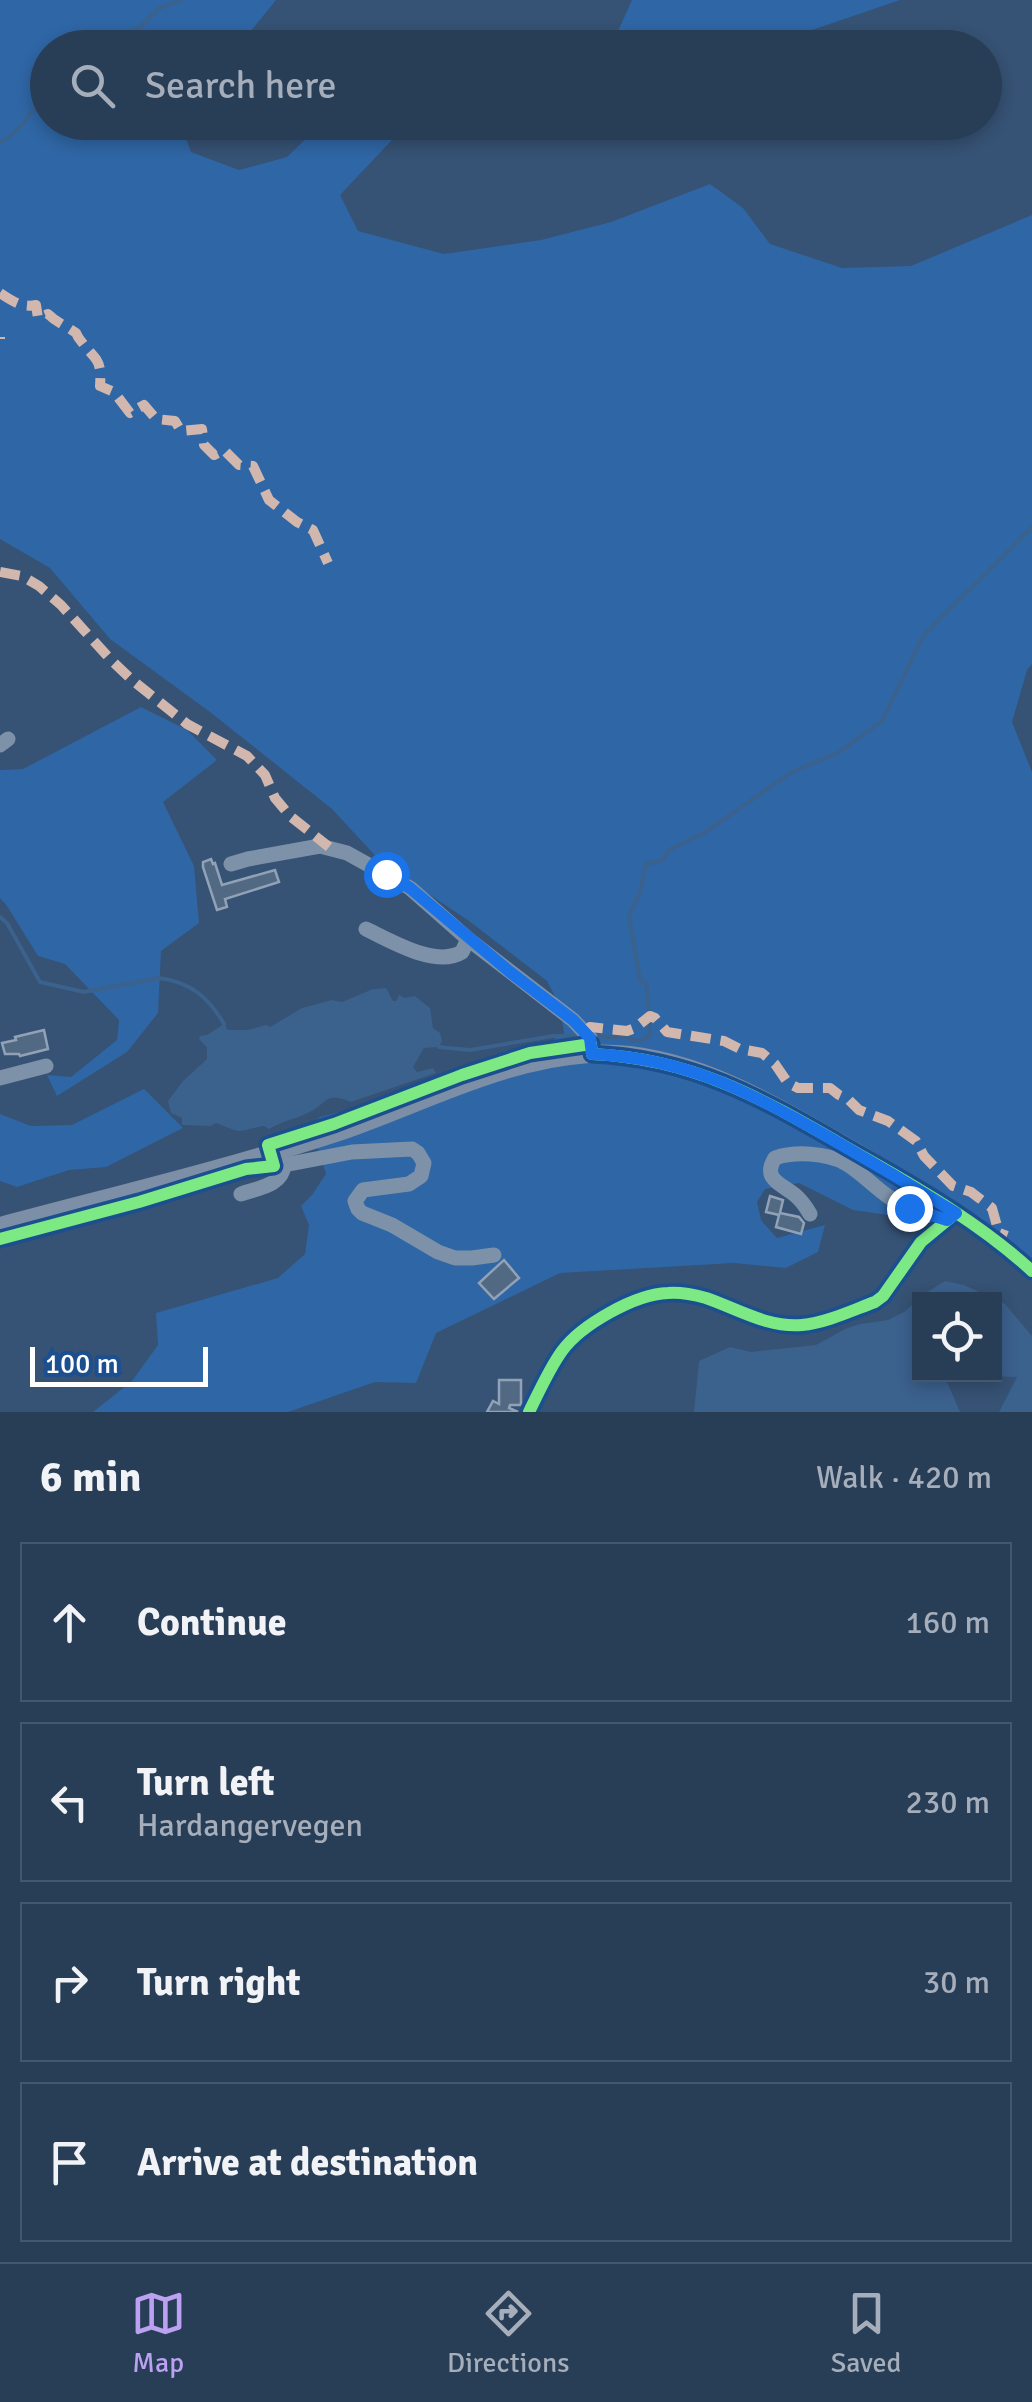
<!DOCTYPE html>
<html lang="en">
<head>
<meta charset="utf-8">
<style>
	body { margin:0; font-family:Signika,sans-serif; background:#30455d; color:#f1f3f6 }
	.controls { position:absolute; right:30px; bottom:30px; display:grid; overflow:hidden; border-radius:0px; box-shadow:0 5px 15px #0003 }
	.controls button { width:90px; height:90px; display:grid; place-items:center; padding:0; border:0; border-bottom:2px solid #44576d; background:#283e57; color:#f1f3f6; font:50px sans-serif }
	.scale { position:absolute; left:30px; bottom:25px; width:178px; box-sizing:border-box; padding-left:10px; border:5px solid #fff; border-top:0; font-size:28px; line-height:35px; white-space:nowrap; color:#fff; -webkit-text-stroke:8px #1b4f8f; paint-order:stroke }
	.stop { position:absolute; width:30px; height:30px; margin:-22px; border:8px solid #1a73e8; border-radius:50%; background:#fff }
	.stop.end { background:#1a73e8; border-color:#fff; box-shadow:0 2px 10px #0008 }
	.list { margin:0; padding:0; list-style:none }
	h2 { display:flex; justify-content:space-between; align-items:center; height:130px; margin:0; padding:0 40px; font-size:42px }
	h2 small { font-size:32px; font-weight:400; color:#a5aeba }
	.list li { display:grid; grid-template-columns:65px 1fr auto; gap:30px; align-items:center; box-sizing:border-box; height:160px; margin:0 20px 20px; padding:0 20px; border:2px solid #44576d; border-radius:0px }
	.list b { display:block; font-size:38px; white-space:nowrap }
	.list p { margin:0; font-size:32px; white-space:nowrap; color:#a5aeba }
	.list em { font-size:32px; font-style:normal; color:#a5aeba }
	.icon { flex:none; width:55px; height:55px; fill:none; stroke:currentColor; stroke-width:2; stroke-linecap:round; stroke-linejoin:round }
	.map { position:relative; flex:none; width:1032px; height:1412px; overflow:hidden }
	.search { position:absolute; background:#283e57; box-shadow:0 5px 15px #0003; left:30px; right:30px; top:30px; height:110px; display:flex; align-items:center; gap:25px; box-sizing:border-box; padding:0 35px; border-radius:55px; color:#a5aeba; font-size:38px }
	.sheet { height:850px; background:#283e57 }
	nav { display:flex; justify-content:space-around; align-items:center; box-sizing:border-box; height:140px; border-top:2px solid #44576d; background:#283e57; font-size:28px; color:#a5aeba }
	nav a { display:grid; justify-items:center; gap:5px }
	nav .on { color:#bca0f2 }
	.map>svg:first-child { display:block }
</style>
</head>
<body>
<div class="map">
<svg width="1032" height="1412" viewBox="0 0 1032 1412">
	<rect width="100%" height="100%" fill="#365274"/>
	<g fill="#2f66a5">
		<polygon points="0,0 276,0 238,47 48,48 48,122 180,123 191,152 239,170 287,157 322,123 408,123 340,195 358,231 444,254 541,240 611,222 710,184 743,208 770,244 842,268 911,266 1032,215 1032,664 1027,670 1012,722 1032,772 1032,1263 976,1219 915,1219 853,1210 799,1183 765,1189 757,1202 761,1220 777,1238 825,1225 818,1252 786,1268 734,1263 560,1273 436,1333 416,1383 375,1382 288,1412 93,1412 132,1381 158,1345 156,1313 278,1278 305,1254 309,1225 301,1206 312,1195 326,1174 318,1149 301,1131 320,1117 369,1104 399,1092 440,1083 507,1050 537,1051 564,1033 560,1006 547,981 469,921 382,863 332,809 210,712 110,639 50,568 0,539"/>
		<polygon points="632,0 900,0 777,42 646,41 618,31"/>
		<polygon points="141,707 187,730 217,760 163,802 194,866 199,923 161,951 158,1013 127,1052 57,1096 47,1075 71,1077 117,1040 119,1020 65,964 38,956 7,906 0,898 0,770 23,769"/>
		<polygon points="144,1089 183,1128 106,1167 69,1170 17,1187 0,1181 0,1114 31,1126 72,1125"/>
	</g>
	<g fill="#3b618d" fill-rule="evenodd">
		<path d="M386,988L393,1001H396L399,995L405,998L415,996L430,1008L433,1028L440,1033L442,1041L439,1047L424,1048L413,1067L417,1072L433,1068L436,1073L351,1102C323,1091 328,1104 308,1113C293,1120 285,1120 269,1129L264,1126C234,1131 246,1135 216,1123L211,1126L182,1125V1118L171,1113L168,1101L183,1081L207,1059V1048L199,1039L200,1036L207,1035L224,1024L228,1030H247L266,1025L270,1027L302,1008L332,1000L342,1002L373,989Z"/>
		<path d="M945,1281L964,1285L1005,1304L1032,1336V1412H999L1017,1377L944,1375L960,1412H694L699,1361L730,1347L751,1352L816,1345L845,1329L860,1324L888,1320L904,1312L926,1293ZM920,1300H994V1374H920Z"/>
	</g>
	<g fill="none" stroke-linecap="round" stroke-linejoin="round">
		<g stroke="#3b618d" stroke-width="4">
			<polyline points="110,48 124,38 124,33 140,27 158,9 181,0"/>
			<path d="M0,142C22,132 29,110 48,96"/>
			<path d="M0,917L7,923L40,982L84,992L159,978C191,982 209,998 224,1024"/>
			<path d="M594,1034L603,1037H626L632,1040L640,1041L649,1036C652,1024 647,996 646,983L640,980L629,916L640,893L646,864L663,860L669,850L704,833L792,772L838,753L882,721L923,636L1032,527"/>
			<polyline points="439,1047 470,1050 553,1036 580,1036"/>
		</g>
	</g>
	<g fill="#526984" stroke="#92a2b6" stroke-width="2.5">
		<polygon points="211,859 213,864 215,863 222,885 275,870 279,882 225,899 227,907 217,910 203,867 203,862"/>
		<polygon points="44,1030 48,1049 20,1056 19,1054 5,1054 2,1043 16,1040 15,1037"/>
		<polygon points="770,1196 783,1200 780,1213 799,1217 804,1223 801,1234 776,1227 779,1215 766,1212"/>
		<polygon points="504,1260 519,1278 494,1299 479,1283"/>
		<polygon points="499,1380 521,1380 521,1403 520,1405 510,1405 509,1408 518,1412 487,1412 493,1401 499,1404"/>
	</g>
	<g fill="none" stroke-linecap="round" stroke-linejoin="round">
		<g stroke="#7d92a8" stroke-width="15">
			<polyline points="0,745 8,739"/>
			<polyline points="231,864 248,859 320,846 347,853 410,888 468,939 573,1020 590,1038 592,1054"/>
			<path d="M366,929C391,941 436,968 462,952L468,939"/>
			<polyline points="0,1078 46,1066"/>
			<polyline points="271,1153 274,1166 284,1165 352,1152 412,1149 418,1153 424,1163 421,1176 409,1184 363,1190 355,1201 358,1209 362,1213 392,1225 438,1252 455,1258 472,1258 494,1255"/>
			<path d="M241,1194C258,1188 282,1186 284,1165"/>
			<path d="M810,1214C806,1207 801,1200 795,1195C780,1183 762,1179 775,1158C795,1151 826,1153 845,1163C861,1172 874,1187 889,1197C907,1209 926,1215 947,1220"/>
			<path d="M529,1412C539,1392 549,1369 562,1351C581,1325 635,1294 668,1293C680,1292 695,1295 706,1298C738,1309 768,1328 802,1325C826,1323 853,1310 875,1302L883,1296L921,1242L956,1213"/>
		</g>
		<path stroke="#7d8ea7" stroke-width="18" d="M0,1226C112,1196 226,1169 336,1133C419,1105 500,1060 589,1054C689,1048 780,1109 863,1156C921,1190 982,1224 1032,1271"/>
		<g stroke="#d1b7ad" stroke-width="10" stroke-dasharray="20 10" stroke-linecap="butt">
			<path d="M0,293C12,301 22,308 36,305L38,318L48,314C55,321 62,324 70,329C81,336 73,331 81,341C96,361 102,358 100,386L114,392L130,413L144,405L156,419L175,421L181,431L202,429L204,445L214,455L224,450L239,465L253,466L269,500L297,522L313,530L328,563"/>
			<polyline points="0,337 0,339"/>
			<polyline points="0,572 22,576 39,586 61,605 111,660 132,680 187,724 247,756 265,775 275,798 290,816 329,847"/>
			<polyline points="585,1032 590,1027 627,1031 635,1028 650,1016 655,1018 667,1032 724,1041 740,1049 762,1053 775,1064 788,1083 798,1088 830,1088 839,1095 848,1099 859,1110 888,1121 916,1141 924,1156 953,1186 971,1192 992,1208 999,1233 1007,1236"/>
		</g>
		<g stroke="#1b4f8f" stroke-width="19">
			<g id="cycleway">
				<path d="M0,1239L139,1202L246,1169L274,1166L268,1145L334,1124L462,1075L530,1053L591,1044L592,1054C703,1059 774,1106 867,1159C925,1192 983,1226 1032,1271"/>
				<path d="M529,1412C539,1392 549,1369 562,1351C581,1325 635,1294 668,1293C680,1292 695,1295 706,1298C738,1309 768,1328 802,1325C826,1323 853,1310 875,1302L883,1296L921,1242L956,1213"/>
			</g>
		</g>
		<use href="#cycleway" stroke="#7ce984" stroke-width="12"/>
	</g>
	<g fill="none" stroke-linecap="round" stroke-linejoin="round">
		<path stroke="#1a73e8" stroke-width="12" d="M386,874L410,888L510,972L573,1020L590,1038L592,1054C685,1058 751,1092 830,1138C872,1162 914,1187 956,1213L947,1220L909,1208"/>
	</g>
</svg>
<div class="controls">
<button><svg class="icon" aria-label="locate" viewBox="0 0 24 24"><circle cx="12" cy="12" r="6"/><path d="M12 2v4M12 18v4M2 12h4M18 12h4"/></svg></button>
</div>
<div class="scale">100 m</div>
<div class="stop" style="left:386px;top:874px"></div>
<div class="stop end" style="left:909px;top:1208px"></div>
<div class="search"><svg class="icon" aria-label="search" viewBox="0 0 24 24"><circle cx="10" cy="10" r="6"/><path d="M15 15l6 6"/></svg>Search here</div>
</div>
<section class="sheet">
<h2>6 min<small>Walk · 420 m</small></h2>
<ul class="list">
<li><svg class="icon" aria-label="ahead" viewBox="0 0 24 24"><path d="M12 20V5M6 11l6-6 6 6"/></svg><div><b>Continue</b></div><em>160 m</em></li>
<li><svg class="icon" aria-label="left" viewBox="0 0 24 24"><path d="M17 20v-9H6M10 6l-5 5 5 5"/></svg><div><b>Turn left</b><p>Hardangervegen</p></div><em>230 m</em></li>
<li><svg class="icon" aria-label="right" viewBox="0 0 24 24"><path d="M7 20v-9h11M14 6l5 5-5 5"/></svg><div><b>Turn right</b></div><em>30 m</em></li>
<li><svg class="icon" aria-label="arrive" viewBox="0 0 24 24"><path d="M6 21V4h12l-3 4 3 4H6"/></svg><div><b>Arrive at destination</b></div></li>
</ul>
</section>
<nav>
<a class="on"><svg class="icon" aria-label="map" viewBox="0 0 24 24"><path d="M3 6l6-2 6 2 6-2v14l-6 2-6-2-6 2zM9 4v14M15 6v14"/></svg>Map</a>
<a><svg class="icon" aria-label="directions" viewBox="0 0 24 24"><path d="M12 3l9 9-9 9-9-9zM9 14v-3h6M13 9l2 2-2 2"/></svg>Directions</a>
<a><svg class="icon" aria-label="saved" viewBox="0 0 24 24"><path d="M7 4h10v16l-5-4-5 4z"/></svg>Saved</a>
</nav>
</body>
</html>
